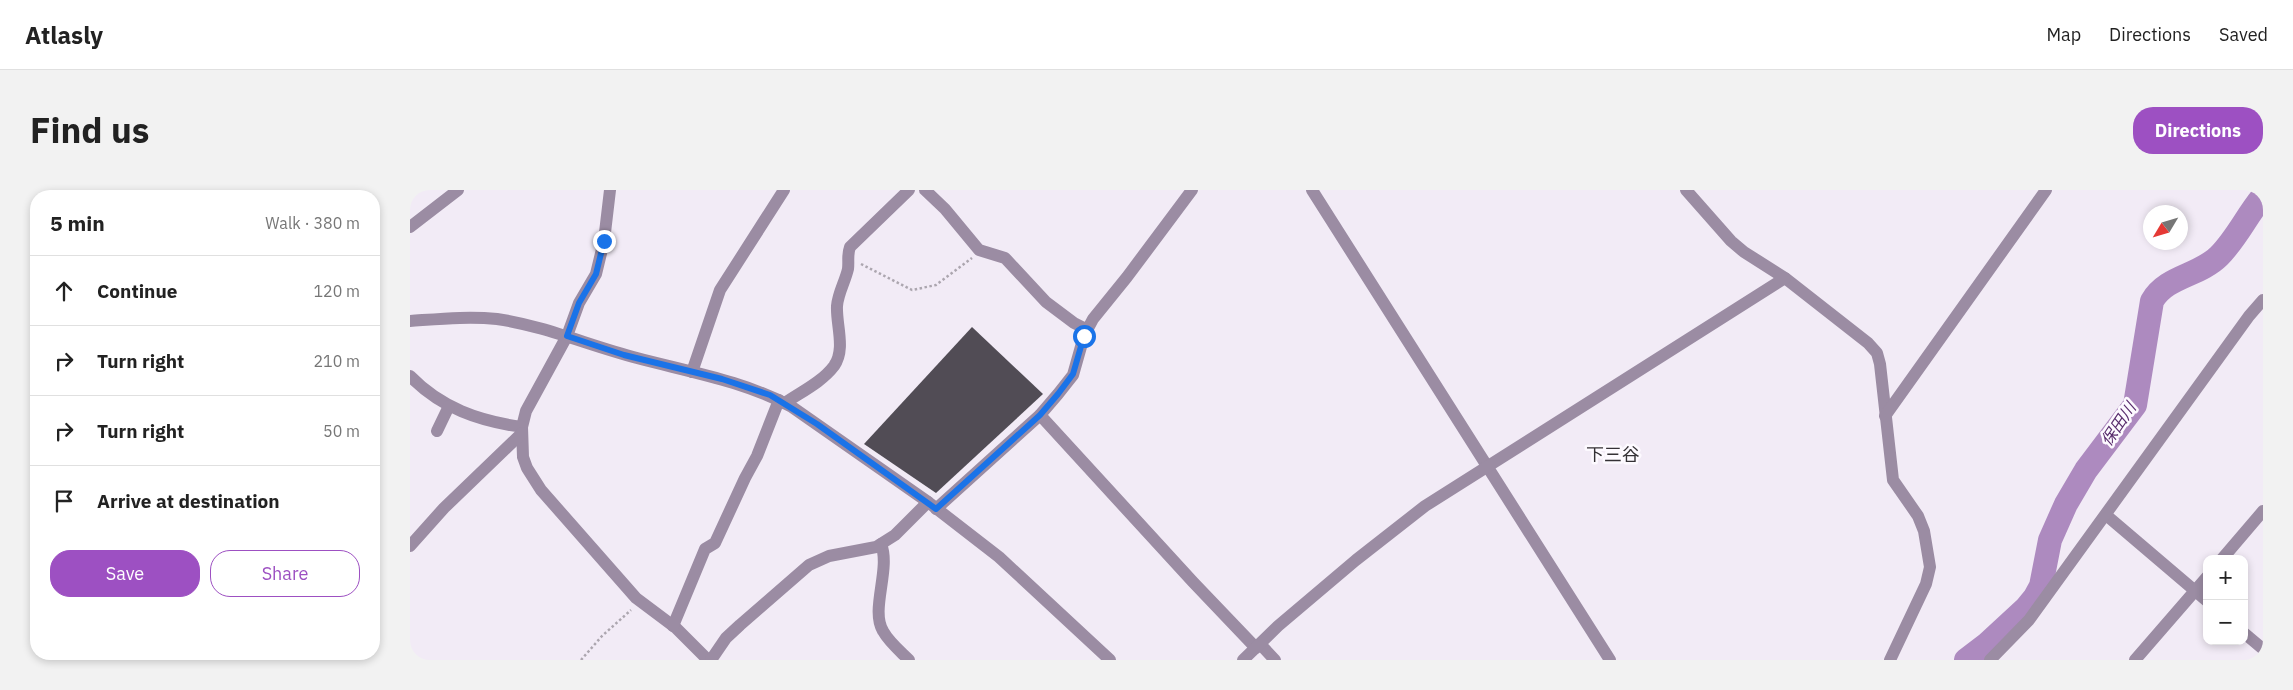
<!DOCTYPE html>
<html lang="en">
<head>
<meta charset="utf-8">
<style>
	body { margin:0; font-family:"IBM Plex Sans","Noto Sans JP",sans-serif; background:#f2f2f2; color:#222 }
	.controls { position:absolute; right:15px; bottom:15px; display:grid; overflow:hidden; border-radius:10px; box-shadow:0 2px 8px #0003 }
	.controls button { width:45px; height:45px; display:grid; place-items:center; padding:0; border:0; border-bottom:1px solid #e0e0e0; background:#fff; color:#222; font:25px sans-serif }
	.compass { position:absolute; left:1733px; top:15px; width:45px; height:45px; border-radius:50%; background:#fff; box-shadow:0 2px 8px #0003; rotate:232deg }
	.stop { position:absolute; width:15px; height:15px; margin:-11px; border:4px solid #1a73e8; border-radius:50%; background:#fff }
	.stop.end { background:#1a73e8; border-color:#fff; box-shadow:0 1px 5px #0008 }
	.list { margin:0; padding:0; list-style:none }
	h2 { display:flex; justify-content:space-between; align-items:center; height:65px; margin:0; padding:0 20px; font-size:21px }
	h2 small { font-size:16px; font-weight:400; color:#767676 }
	.list li { display:grid; grid-template-columns:32px 1fr auto; gap:15px; align-items:center; box-sizing:border-box; height:70px; padding:0 20px; border-top:1px solid #e0e0e0 }
	.list b { display:block; font-size:19px; white-space:nowrap }
	.list em { font-size:16px; font-style:normal; color:#767676 }
	.actions { display:flex; gap:10px; padding:15px 20px }
	.actions a { flex:1; padding:11px 0; border:1px solid #9d50c2; border-radius:20px; text-align:center; font-size:18px; color:#9d50c2 }
	.actions .main { background:#9d50c2; color:#fff }
	.icon { flex:none; width:28px; height:28px; fill:none; stroke:currentColor; stroke-width:2; stroke-linecap:round; stroke-linejoin:round }
	.map { position:relative; flex:none; width:1853px; height:470px; overflow:hidden; border-radius:20px }
	header { display:flex; align-items:center; gap:30px; box-sizing:border-box; height:70px; padding:0 25px; background:#fff; border-bottom:1px solid #e0e0e0 }
	header strong { font-size:24px }
	nav { display:flex; gap:28px; margin-inline-start:auto; font-size:18px }
	.intro { display:flex; align-items:center; justify-content:space-between; box-sizing:border-box; height:120px; padding:0 30px }
	h1 { margin:0; font-size:35px }
	.button { padding:12px 22px; border-radius:20px; background:#9d50c2; color:#fff; font-size:18px; font-weight:700 }
	main { display:flex; gap:30px; padding:0 30px }
	aside { flex:1; background:#fff; border-radius:20px; box-shadow:0 2px 8px #0003 }
	.map>svg:first-child { display:block }
</style>
</head>
<body>
<header>
<strong>Atlasly</strong>
<nav><a>Map</a><a>Directions</a><a>Saved</a></nav>
</header>
<div class="intro"><h1>Find us</h1><a class="button">Directions</a></div>
<main>
<aside>
<h2>5 min<small>Walk · 380 m</small></h2>
<ul class="list">
<li><svg class="icon" aria-label="ahead" viewBox="0 0 24 24"><path d="M12 20V5M6 11l6-6 6 6"/></svg><div><b>Continue</b></div><em>120 m</em></li>
<li><svg class="icon" aria-label="right" viewBox="0 0 24 24"><path d="M7 20v-9h11M14 6l5 5-5 5"/></svg><div><b>Turn right</b></div><em>210 m</em></li>
<li><svg class="icon" aria-label="right" viewBox="0 0 24 24"><path d="M7 20v-9h11M14 6l5 5-5 5"/></svg><div><b>Turn right</b></div><em>50 m</em></li>
<li><svg class="icon" aria-label="arrive" viewBox="0 0 24 24"><path d="M6 21V4h12l-3 4 3 4H6"/></svg><div><b>Arrive at destination</b></div></li>
</ul>
<div class="actions"><a class="main">Save</a><a>Share</a></div>
</aside>
<div class="map">
<svg width="1853" height="470" viewBox="0 0 1853 470">
	<rect width="100%" height="100%" fill="#f2ebf6"/>
	<g fill="none" stroke-linecap="round" stroke-linejoin="round">
		<path stroke="#ad8abf" stroke-width="24" d="M1556,470L1577,454L1616,418L1625,407L1631,396L1640,350L1656,314L1676,280L1725,215L1742,111C1756,86 1789,86 1809,66C1827,48 1837,25 1853,6"/>
	</g>
	<polygon fill="#514c55" points="562,137 633,204 526,303 454,254"/>
	<g fill="none" stroke-linecap="round" stroke-linejoin="round">
		<g stroke="#aca6af" stroke-width="2.5" stroke-dasharray="2.5 2.5" stroke-linecap="butt">
			<polyline points="451,74 502,100 526,95 562,68"/>
			<polyline points="171,470 192,446 221,420"/>
		</g>
		<g stroke="#9b8ca3" stroke-width="12">
			<polyline points="200,0 194,51 186,84 169,113 157,146 116,221 112,237 113,267 117,278 131,300 226,408 266,438 298,470"/>
			<polyline points="515,0 535,19 569,60 595,68 636,112 664,133 678,140"/>
			<polyline points="902,0 1200,470"/>
			<polyline points="1276,0 1321,51 1334,62 1375,88 1458,153 1467,163 1470,174 1483,290 1508,326 1514,341 1520,377 1516,394 1480,470"/>
			<polyline points="0,37 48,0"/>
			<path d="M0,131C29,129 58,126 87,129C135,136 180,156 227,168C280,182 334,191 382,217L518,312L589,367L700,470"/>
			<polyline points="282,182 310,100 374,0"/>
			<path d="M0,186C31,218 69,231 112,237"/>
			<path d="M375,213C391,202 412,192 424,176C436,159 426,135 427,116C428,103 435,92 438,79C439,71 437,65 440,57L499,0"/>
			<polyline points="630,225 783,392 846,458"/>
			<polyline points="1475,226 1636,0"/>
			<polyline points="27,241 39,216"/>
			<polyline points="526,319 630,225 648,204 663,185 674,146 683,129 717,87 782,0"/>
			<polyline points="1696,325 1797,411"/>
			<path d="M471,354C481,379 460,420 473,441C479,452 490,461 499,470"/>
			<polyline points="0,356 34,318 112,243"/>
			<polyline points="1812,369 1853,321"/>
			<polyline points="263,436 295,359 305,353 335,288 347,266 369,210"/>
			<polyline points="1834,443 1853,459"/>
			<polyline points="850,454 865,470"/>
			<polyline points="301,470 316,448 330,435 399,375 419,366 466,357 485,345 518,312"/>
			<polyline points="833,470 868,436 946,370 1015,316 1375,88"/>
			<polyline points="1580,470 1619,430 1839,126 1853,110"/>
			<polyline points="1725,470 1797,387"/>
		</g>
	</g>
	<g fill="none" stroke-linecap="round" stroke-linejoin="round">
		<polyline stroke="#1a73e8" stroke-width="6" points="194,51 186,84 169,113 157,146 214,165 312,189 360,205 407,234 526,319 630,225 648,204 663,184 674,146"/>
	</g>
	<g text-anchor="middle" stroke-width="5" stroke-linejoin="round" paint-order="stroke">
		<g font-size="16" font-style="italic" fill="#5a2e6e" stroke="#fdfaff">
			<text transform="translate(1708 234) rotate(-56)" y="6">保田川</text>
		</g>
		<g font-size="18" fill="#343135" stroke="#fdfaff">
			<text x="1203" y="271">下三谷</text>
		</g>
	</g>
</svg>
<div class="controls">
<button>+</button>
<button>−</button>
</div>
<svg class="compass" viewBox="-18 -18 36 36"><path d="M0-13l5 13h-10z" fill="#e53935"/><path d="M0 13l5-13h-10z" fill="#767676"/></svg>
<div class="stop" style="left:674px;top:146px"></div>
<div class="stop end" style="left:194px;top:51px"></div>
</div>
</main>
</body>
</html>
